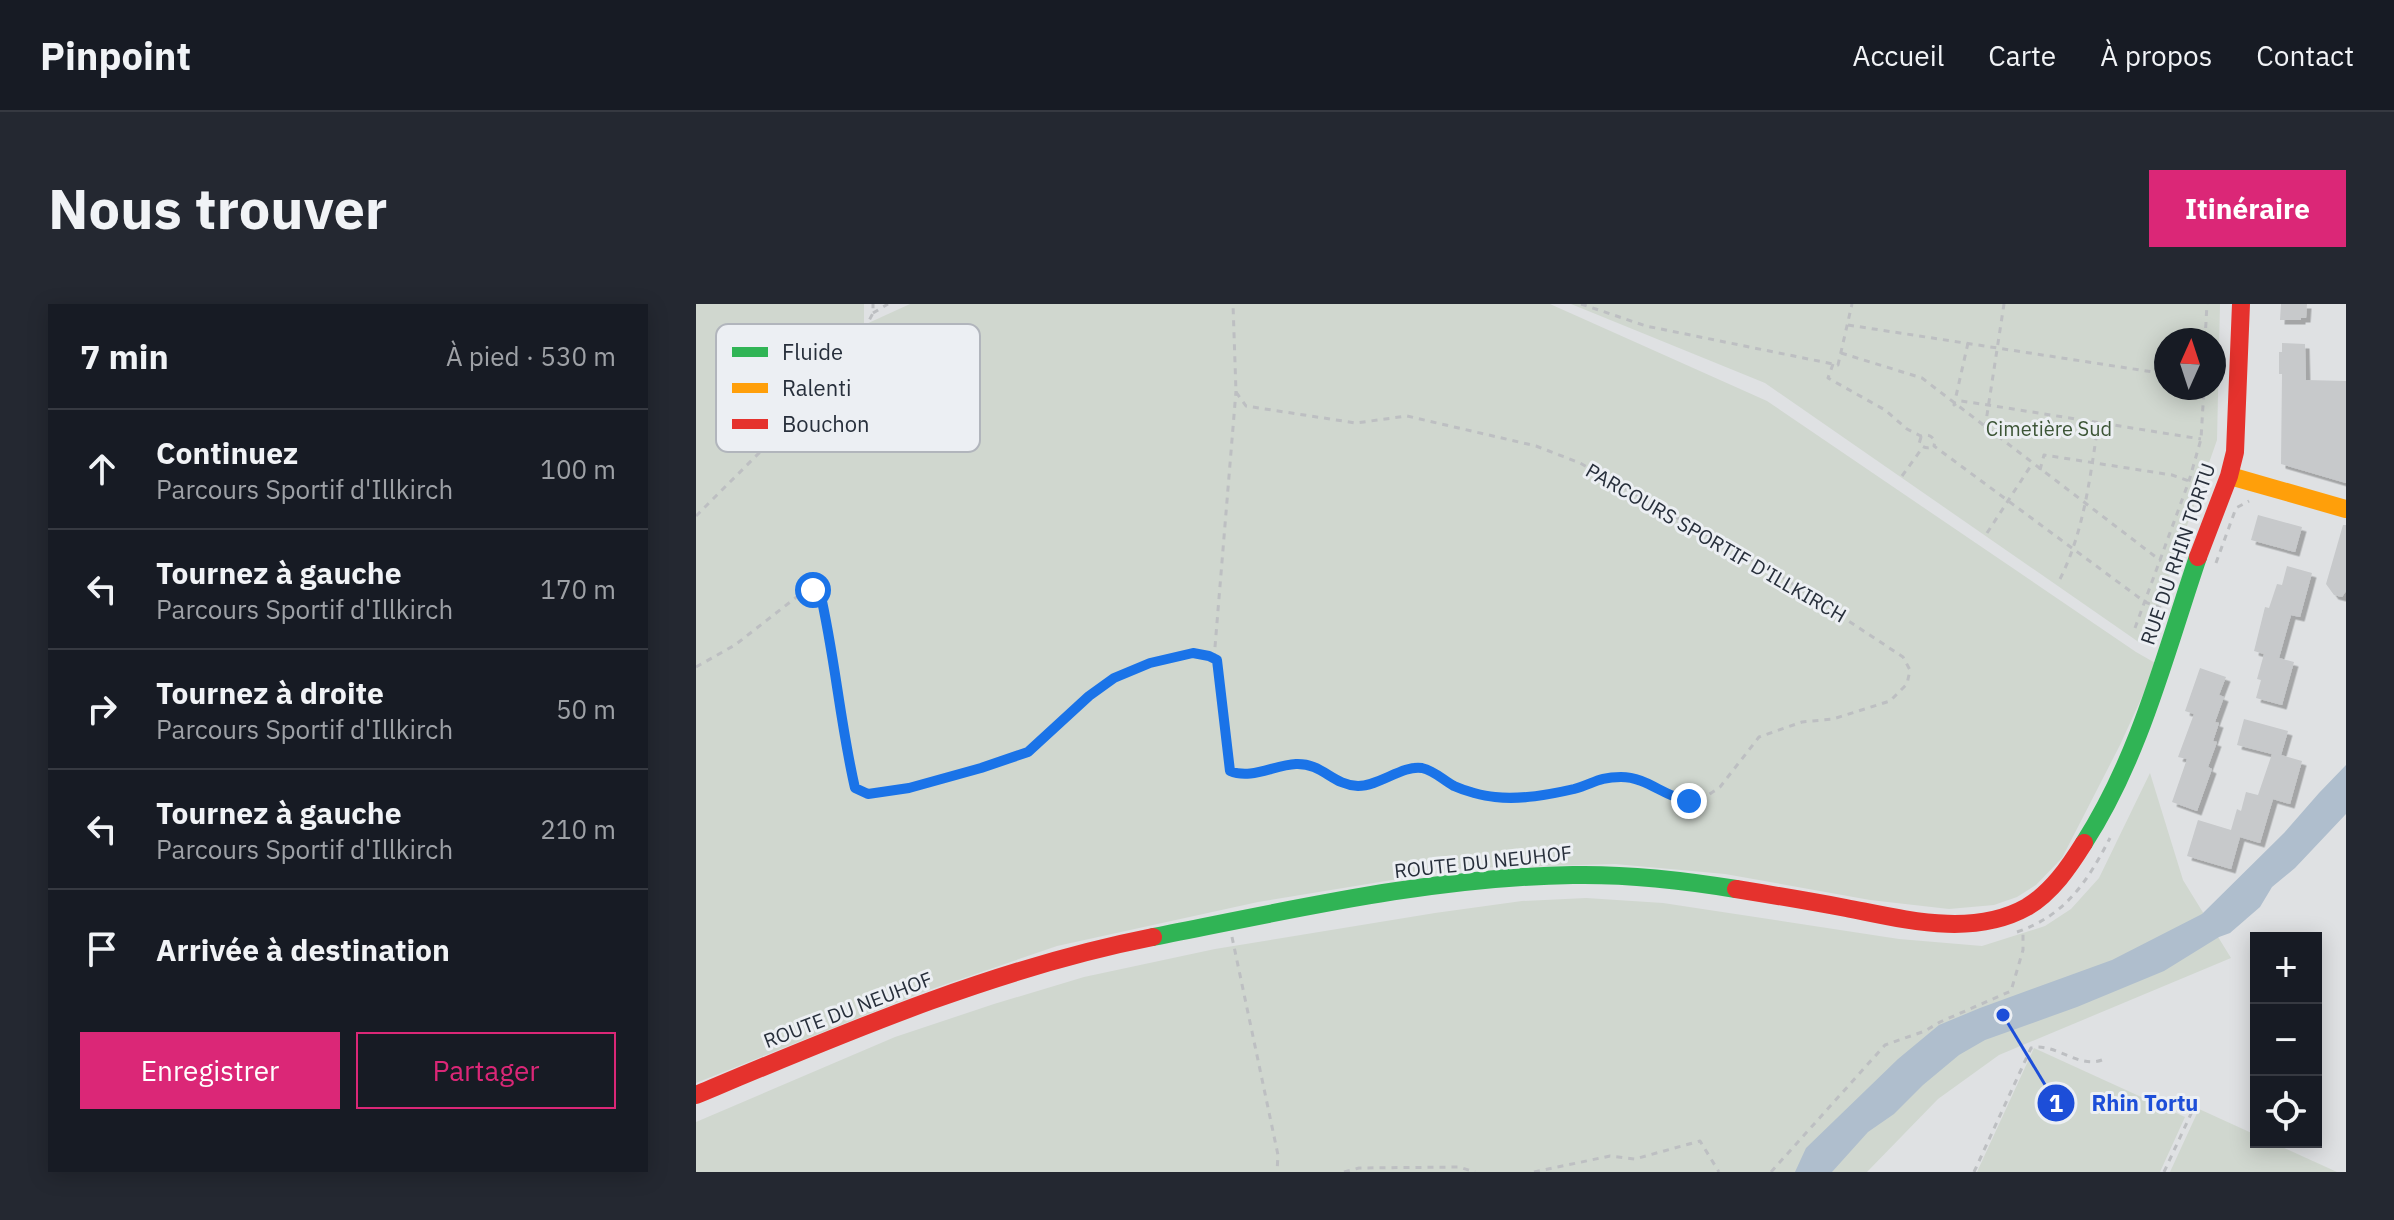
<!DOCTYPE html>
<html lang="fr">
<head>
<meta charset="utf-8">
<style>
	body { margin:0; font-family:"IBM Plex Sans",sans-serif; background:#242831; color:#f1f3f6 }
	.controls { position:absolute; right:24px; bottom:24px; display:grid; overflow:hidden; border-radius:0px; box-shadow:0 4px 20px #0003 }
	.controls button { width:72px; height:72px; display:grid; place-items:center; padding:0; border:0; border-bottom:2px solid #363941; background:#171b24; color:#f1f3f6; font:40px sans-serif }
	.compass { position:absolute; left:1458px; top:24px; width:72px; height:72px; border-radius:50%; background:#171b24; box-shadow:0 4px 20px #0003; rotate:3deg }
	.stop { position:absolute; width:24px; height:24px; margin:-18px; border:6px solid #1a73e8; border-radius:50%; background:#fff }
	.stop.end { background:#1a73e8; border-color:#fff; box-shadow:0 2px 8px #0008 }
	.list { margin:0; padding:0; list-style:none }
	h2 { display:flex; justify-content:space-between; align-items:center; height:104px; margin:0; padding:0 32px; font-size:34px }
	h2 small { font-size:26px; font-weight:400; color:#9ea1a6 }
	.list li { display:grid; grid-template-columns:52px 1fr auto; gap:24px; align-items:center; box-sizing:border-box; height:120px; padding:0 32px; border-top:2px solid #363941 }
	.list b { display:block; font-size:30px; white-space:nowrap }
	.list p { margin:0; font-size:26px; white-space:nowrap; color:#9ea1a6 }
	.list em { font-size:26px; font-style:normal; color:#9ea1a6 }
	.actions { display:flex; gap:16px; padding:24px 32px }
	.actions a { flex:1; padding:18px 0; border:2px solid #db2777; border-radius:0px; text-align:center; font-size:28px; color:#db2777 }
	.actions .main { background:#db2777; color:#fff }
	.icon { flex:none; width:44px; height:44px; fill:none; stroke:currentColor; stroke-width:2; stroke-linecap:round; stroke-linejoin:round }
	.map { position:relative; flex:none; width:1650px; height:868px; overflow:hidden; border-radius:0px }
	header { display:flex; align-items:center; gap:48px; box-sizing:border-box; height:112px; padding:0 40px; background:#171b24; border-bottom:2px solid #363941 }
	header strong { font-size:38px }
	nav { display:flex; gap:44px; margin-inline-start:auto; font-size:28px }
	.intro { display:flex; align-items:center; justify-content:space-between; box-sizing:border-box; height:192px; padding:0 48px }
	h1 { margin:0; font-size:56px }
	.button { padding:20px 36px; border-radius:0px; background:#db2777; color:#fff; font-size:28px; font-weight:700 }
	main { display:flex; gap:48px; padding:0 48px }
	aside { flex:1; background:#171b24; border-radius:0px; box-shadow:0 4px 20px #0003 }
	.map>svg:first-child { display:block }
</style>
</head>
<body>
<header>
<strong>Pinpoint</strong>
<nav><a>Accueil</a><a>Carte</a><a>À propos</a><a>Contact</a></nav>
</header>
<div class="intro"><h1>Nous trouver</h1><a class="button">Itinéraire</a></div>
<main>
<aside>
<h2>7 min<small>À pied · 530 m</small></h2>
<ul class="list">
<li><svg class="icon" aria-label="ahead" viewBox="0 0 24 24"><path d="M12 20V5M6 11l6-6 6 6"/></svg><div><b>Continuez</b><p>Parcours Sportif d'Illkirch</p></div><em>100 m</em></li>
<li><svg class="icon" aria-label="left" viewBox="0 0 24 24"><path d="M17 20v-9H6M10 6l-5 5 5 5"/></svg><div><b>Tournez à gauche</b><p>Parcours Sportif d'Illkirch</p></div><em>170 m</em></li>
<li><svg class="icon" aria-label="right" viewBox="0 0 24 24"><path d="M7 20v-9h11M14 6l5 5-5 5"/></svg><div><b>Tournez à droite</b><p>Parcours Sportif d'Illkirch</p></div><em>50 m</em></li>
<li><svg class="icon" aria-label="left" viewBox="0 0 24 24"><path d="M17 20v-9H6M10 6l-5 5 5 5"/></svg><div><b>Tournez à gauche</b><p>Parcours Sportif d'Illkirch</p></div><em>210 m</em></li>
<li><svg class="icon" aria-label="arrive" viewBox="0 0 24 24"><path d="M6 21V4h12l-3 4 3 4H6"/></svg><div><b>Arrivée à destination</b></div></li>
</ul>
<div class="actions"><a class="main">Enregistrer</a><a>Partager</a></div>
</aside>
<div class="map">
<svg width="1650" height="868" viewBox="0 0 1650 868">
	<defs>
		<filter id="shadow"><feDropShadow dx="4.5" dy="4.5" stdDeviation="0" flood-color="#0004"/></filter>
	</defs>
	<rect width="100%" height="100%" fill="#dfe1e3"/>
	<g fill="#d0d7cf" fill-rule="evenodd">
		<polygon points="0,0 168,0 168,21 214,0 854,0 1071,97 1440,348 1461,360 1424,441 1366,554 1340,581 1321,593 1298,601 1253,605 1174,596 1029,570 919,560 769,564 562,598 361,642 227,688 0,779"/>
		<path d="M875,0H1524L1521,136L1454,327L1449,326L1444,339L1069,79ZM1518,36V84H1470V36Z"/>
		<polygon points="1454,469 1487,576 1535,654 1303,751 1242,795 1171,868 0,868 0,818 199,733 298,700 388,673 519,645 739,609 826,597 890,594 967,599 1203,635 1286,642 1349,622 1375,605 1403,574"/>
		<polygon points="1338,744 1489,813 1464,868 1281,868"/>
		<polygon points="1503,805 1560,831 1560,838 1575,838 1641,868 1474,868"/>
	</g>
	<polygon fill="#afbecd" points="1650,461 1650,510 1599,564 1576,583 1564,603 1534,629 1523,633 1468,667 1381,703 1289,736 1263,751 1227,781 1198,810 1172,828 1136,868 1099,868 1110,844 1202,755 1243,721 1284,704 1416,656 1506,610 1588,529 1623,489"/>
	<g fill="#c7c9cb" filter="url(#shadow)">
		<polygon points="1585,0 1611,0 1610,14 1605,14 1605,16 1584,16"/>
		<polygon points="1586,39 1609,40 1610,76 1650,77 1650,179 1585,160 1586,70 1583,70 1583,48 1586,48"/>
		<polygon points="1562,211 1606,223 1599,248 1555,236"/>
		<polygon points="1647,221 1650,221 1650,287 1646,293 1638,291 1630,280"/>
		<polygon points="1591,262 1616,269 1604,313 1595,311 1583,354 1598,358 1586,401 1560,394 1565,376 1561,375 1568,350 1558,347 1569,303 1573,304 1581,280 1586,281"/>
		<polygon points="1504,364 1530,373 1523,391 1528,393 1519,418 1523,419 1517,437 1521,438 1512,463 1516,465 1501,507 1476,498 1491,455 1482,453 1498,410 1489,407"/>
		<polygon points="1548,415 1592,427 1585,451 1606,457 1594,500 1577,495 1564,539 1544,533 1535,565 1491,552 1502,516 1535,526 1541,505 1545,507 1550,488 1562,491 1576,450 1541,441"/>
	</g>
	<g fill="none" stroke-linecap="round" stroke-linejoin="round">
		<g stroke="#bdbfc2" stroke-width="3" stroke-dasharray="6 6" stroke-linecap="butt">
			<polyline points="885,0 950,22 1142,61 1156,0"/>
			<polyline points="177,9 192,0"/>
			<polyline points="1152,21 1470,70"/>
			<polyline points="1509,36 1511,0"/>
			<polyline points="1272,39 1258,101 1265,97 1292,101 1505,135"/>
			<polyline points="1145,49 1226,74 1465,257"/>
			<path d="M1137,60L1132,74L1189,106L1211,125L1225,132C1232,130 1235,131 1239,137L1238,142L1449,298L1465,304"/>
			<polyline points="1289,124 1308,0"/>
			<path d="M1225,133L1223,140C1228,144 1232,145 1238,142"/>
			<polyline points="1344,166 1348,151 1476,171 1493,177"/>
			<polyline points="1206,172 1227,143"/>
			<polyline points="0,212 90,122 152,57 177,9 177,0"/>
			<polyline points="1291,229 1336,160"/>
			<polyline points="1520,259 1540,204 1553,197"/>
			<path d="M1364,275C1388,227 1394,174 1402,121"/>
			<polyline points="1439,324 1493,177 1505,135 1508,84"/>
			<polyline points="518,355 540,87"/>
			<polyline points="0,363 39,341 107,288 117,286 124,288 148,434 159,484 172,490 213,484 285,464 332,448 393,392 418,374 454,359 497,349 513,352 521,356 534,467 551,470 598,460 618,462 645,479 661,482 675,481 712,465 724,464 742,470 758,482 797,493 827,495 881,484 902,474 925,473 939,474 952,479 981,495 1005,496 1024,483 1063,433 1106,418 1137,415 1194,397 1211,380 1214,366 1207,353 1083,271 884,159 840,142 711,112 660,119 550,102 540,88 537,0"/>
			<path d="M1321,628C1370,611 1391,578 1414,534"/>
			<polyline points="536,633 582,851 581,868"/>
			<polyline points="648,868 663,864 763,863 779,868"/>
			<polyline points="838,868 914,852 939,855 1004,837 1023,868"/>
			<polyline points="1075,868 1189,741 1229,727 1244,718 1315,687 1327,646 1327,626"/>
			<path d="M1278,868L1335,744C1359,738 1382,765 1406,756"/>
			<polyline points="1468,868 1500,799"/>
		</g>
		<g stroke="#30b455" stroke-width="18">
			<path d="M1388,539C1444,452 1469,350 1502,253"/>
			<path d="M457,633C595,606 735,573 877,571C932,570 986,576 1040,585"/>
		</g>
		<polyline stroke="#ff9f0a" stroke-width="18" points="1534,172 1650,205"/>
		<g stroke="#e5322d" stroke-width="18">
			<polyline points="1502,253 1533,172 1539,148 1545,0"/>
			<path d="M1040,585C1077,591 1113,597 1150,604C1207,615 1276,634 1331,603C1356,588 1373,563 1388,539"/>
			<path d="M0,791C148,729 299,664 457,633"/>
		</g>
	</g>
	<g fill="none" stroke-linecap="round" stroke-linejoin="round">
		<path stroke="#1a73e8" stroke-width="10" d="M117,286L124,288C139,353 144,419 159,484L172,490L213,484L285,464L332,448L393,392L418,374L454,359L497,349L513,352L521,356L534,467C555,476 578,461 600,460C627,459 636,481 662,482C684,482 706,461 726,464C739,467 747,476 758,482C769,487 787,492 799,493C825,496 852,491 878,485C897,480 902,473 925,473C951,473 968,493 993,497"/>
	</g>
	<g text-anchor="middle" stroke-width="6" stroke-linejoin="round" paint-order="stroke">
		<g font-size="20" fill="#3c5536" stroke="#eceff3">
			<text x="1353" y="132">Cimetière Sud</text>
		</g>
		<g font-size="20" fill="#272f3b" stroke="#eceff3">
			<text transform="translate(1020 239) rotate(30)" y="7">PARCOURS SPORTIF D'ILLKIRCH</text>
			<text transform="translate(1482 250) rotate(-71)" y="7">RUE DU RHIN TORTU</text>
			<text transform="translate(787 558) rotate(-6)" y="7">ROUTE DU NEUHOF</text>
			<text transform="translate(152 706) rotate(-21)" y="7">ROUTE DU NEUHOF</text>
		</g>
	</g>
	<rect x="20" y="20" width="264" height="128" rx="12" fill="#eceff3" stroke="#b1b5bc" stroke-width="2"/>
	<rect x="36" y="43" width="36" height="10" fill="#30b455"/>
	<rect x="36" y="79" width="36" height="10" fill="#ff9f0a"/>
	<rect x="36" y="115" width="36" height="10" fill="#e5322d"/>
	<g font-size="22" fill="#272f3b">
		<text x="86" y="56">Fluide</text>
		<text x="86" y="92">Ralenti</text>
		<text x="86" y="128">Bouchon</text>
	</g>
	<path fill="none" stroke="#1d4ed8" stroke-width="3" d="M1307 711L1360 799"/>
	<g fill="#1d4ed8" stroke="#eceff3" stroke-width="3">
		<circle cx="1307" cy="711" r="8"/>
		<circle cx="1360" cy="799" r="20"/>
	</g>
	<g font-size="24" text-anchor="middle" font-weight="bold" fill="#fff">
		<text x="1360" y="808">1</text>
	</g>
	<g font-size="22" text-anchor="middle" font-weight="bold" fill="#1d4ed8" stroke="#eceff3" stroke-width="6" stroke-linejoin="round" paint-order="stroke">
		<text x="1449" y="807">Rhin Tortu</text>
	</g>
</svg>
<div class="controls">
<button>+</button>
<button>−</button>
<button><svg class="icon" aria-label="locate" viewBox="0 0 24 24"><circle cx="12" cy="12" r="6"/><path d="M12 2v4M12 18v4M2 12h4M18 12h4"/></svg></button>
</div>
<svg class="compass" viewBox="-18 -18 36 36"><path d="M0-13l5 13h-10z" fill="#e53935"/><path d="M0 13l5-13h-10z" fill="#9ea1a6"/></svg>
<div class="stop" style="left:117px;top:286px"></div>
<div class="stop end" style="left:993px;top:497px"></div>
</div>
</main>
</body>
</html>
